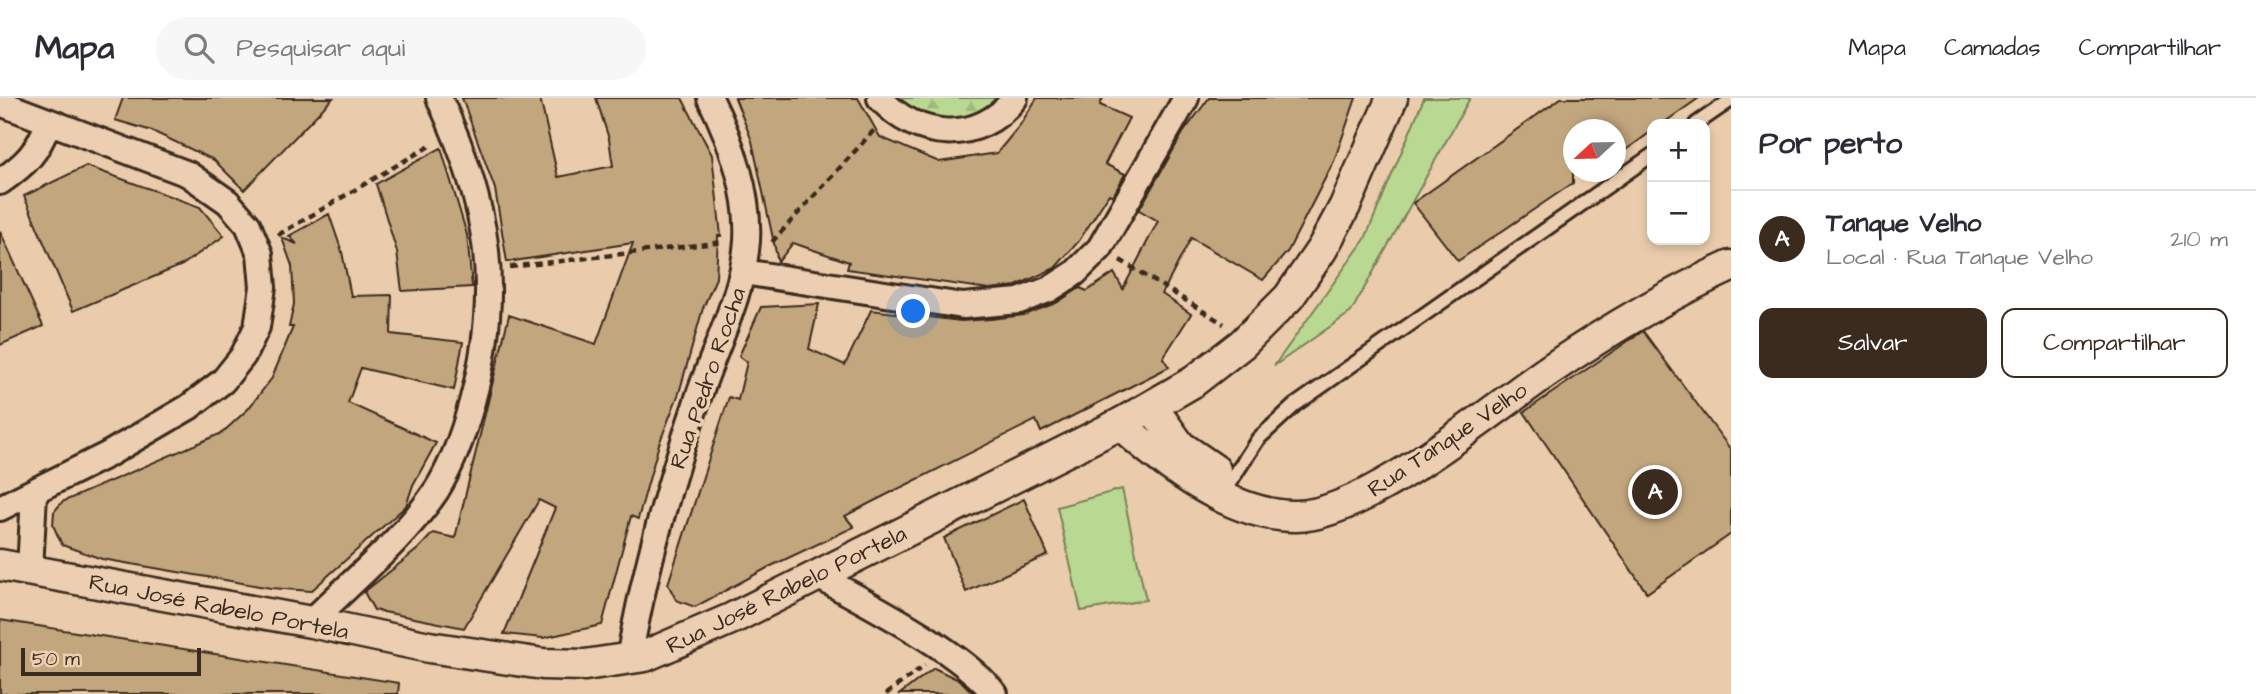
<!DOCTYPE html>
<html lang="pt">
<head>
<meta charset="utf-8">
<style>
	body { margin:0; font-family:"Architects Daughter",sans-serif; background:#f7f7f7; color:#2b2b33 }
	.controls { position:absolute; right:21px; top:21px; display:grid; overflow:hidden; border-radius:14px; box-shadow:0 4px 10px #0003 }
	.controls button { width:63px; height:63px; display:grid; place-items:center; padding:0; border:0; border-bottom:2px solid #e1e1e2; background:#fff; color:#2b2b33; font:35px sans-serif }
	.compass { position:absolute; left:1563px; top:21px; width:63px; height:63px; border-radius:50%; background:#fff; box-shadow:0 4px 10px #0003; rotate:248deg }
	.scale { position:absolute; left:21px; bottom:18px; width:180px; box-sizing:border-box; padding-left:7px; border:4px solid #3b2a1e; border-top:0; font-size:19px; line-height:24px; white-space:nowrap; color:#3b2a1e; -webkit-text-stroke:5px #ecceb2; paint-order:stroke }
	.you { position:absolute; left:914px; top:214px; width:24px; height:24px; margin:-18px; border:5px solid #fff; border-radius:50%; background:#1a73e8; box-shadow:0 0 0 10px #1a73e833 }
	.badge { display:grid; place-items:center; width:46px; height:46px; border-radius:50%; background:#3b2a1e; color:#fff; font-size:23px; font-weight:700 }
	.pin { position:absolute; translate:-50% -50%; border:4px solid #fff; box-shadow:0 2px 7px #0006 }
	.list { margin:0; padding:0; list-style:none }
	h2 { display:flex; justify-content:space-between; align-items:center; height:91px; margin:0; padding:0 28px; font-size:30px }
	h2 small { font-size:23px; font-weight:400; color:#7c7c81 }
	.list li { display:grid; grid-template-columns:46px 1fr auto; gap:21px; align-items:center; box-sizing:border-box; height:98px; padding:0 28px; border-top:2px solid #e1e1e2 }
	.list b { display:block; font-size:26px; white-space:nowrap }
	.list p { margin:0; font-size:23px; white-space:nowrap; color:#7c7c81 }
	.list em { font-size:23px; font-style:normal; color:#7c7c81 }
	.actions { display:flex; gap:14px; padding:21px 28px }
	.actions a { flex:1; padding:16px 0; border:2px solid #3b2a1e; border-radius:14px; text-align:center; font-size:24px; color:#3b2a1e }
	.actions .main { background:#3b2a1e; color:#fff }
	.icon { flex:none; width:38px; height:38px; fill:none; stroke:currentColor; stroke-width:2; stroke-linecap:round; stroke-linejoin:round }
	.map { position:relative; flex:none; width:1731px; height:596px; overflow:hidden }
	header { display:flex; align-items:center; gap:42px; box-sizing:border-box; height:98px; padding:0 35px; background:#fff; border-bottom:2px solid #e1e1e2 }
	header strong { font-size:33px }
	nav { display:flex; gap:38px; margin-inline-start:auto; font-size:24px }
	.search { width:490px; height:63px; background:#f7f7f7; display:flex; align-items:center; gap:18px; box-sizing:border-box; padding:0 24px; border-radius:38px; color:#7c7c81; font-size:26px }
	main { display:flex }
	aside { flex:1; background:#fff }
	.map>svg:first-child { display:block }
</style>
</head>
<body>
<header>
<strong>Mapa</strong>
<div class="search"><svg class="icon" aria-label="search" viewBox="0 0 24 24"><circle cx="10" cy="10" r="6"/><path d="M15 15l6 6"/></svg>Pesquisar aqui</div>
<nav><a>Mapa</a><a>Camadas</a><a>Compartilhar</a></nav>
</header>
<main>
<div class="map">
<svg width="1731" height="596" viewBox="0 0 1731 596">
	<defs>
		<pattern id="forest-firs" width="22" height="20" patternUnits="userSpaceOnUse" patternTransform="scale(1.75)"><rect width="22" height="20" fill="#b9d891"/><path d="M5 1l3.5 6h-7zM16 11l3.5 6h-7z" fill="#a0ba7d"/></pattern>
	</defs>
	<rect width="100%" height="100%" fill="#eaccac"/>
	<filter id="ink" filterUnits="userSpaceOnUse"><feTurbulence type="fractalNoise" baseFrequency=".0143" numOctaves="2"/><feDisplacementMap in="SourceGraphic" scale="14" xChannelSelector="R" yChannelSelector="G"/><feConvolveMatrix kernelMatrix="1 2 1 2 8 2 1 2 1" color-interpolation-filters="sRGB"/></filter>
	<g filter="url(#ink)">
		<g fill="#b9d891" stroke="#7a8158" stroke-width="2">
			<polygon points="1424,0 1470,0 1351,214 1274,268 1365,141"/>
			<polygon points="1122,391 1146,502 1081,513 1057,409"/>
		</g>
		<polygon fill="url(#forest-firs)" stroke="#7a8158" stroke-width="2" points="883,0 1011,0 988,23 909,26"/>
		<g fill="#c2a77e" stroke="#3b2a1e" stroke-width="2">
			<polygon points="123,0 333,0 244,92 214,62 152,33 115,22"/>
			<polygon points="462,0 540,0 558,79 613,68 609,41 596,0 682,0 712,57 721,138 718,138 716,180 703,210 679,295 659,346 638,421 631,418 602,527 543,540 504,536 555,410 539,402 464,530 374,512 364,494 418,451 433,435 455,440 509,217 596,246 633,145 507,164 495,91"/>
			<polygon points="735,0 858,0 880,39 939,64 997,55 1020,27 1037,0 1103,0 1100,7 1129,20 1105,66 1125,76 1113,98 1109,96 1079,143 1055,170 1016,188 989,191 847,171 849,164 793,145 778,164 752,43"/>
			<polygon points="1209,0 1356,0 1334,63 1288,153 1263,182 1191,140 1162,196 1191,216 1163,260 1169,269 1041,334 1036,322 874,403 845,418 854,429 769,469 695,509 676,502 668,486 729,299 738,302 747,264 739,258 761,209 819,206 809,251 845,267 871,212 961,223 991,221 1024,217 1056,205 1080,190 1087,193 1114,175 1123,191 1158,123 1139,112 1183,35"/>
			<polygon points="1561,0 1699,0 1662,26 1652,26 1652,33 1615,60 1615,32 1573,32 1573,85 1458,163 1413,105"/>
			<polygon points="441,50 467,137 472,189 402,193 397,154 376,86"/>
			<polygon points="86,68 200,109 224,138 182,167 73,213 24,98"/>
			<polygon points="329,116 342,154 351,198 392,197 391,236 463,244 454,292 361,270 348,305 436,345 413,387 406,408 311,493 271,490 102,461 62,447 53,427 54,414 62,404 222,335 248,311 272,280 293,229 289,229 294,206 292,168 282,140 297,146 289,138"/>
			<polygon points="0,133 43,228 0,247"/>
			<polygon points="1643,233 1731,352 1731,436 1647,495 1524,314"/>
			<polygon points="1024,401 1048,457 966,494 944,440"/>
			<polygon points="0,522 399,585 398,596 0,596"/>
			<polygon points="934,570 961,583 974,596 900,596"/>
		</g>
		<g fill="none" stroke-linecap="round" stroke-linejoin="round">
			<g stroke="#3b2a1e" stroke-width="18">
				<g id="service">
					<polyline points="1696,26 1731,2"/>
					<polyline points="1221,398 1258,341 1295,307 1652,57"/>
				</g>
			</g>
			<g stroke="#3b2a1e" stroke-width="30">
				<g id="minor">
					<path d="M880,0C916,42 979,47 1015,0"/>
					<polyline points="0,5 188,76 228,104 248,127 260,156 263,189 257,229 243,258 223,283 189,309 107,357 0,410"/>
					<path d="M0,84C27,65 37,55 49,24"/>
					<polyline points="743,174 963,208 1019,203 1050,191 1075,175 1100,150 1186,0"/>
					<polyline points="30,472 34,396"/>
					<path d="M816,477C868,506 958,551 995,596"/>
					<path d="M311,524C353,482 403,442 436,393C453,366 464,334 472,304C503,191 488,105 439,0"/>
					<path d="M629,562C644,472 669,386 698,300C715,249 743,196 747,143C750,94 731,43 710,0"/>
				</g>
			</g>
			<g stroke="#3b2a1e" stroke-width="35">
				<g id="tertiary">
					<polyline points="1152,309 1180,348 1215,372"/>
					<path d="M1120,326C1164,366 1233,419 1296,418C1365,418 1492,311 1551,271C1607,233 1669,196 1731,168"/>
					<polyline points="0,467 311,524 429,549 543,566 585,567 645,558 733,520 1120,326 1193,284 1242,246 1289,199 1322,151 1345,108 1392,0"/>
				</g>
			</g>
			<g stroke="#3b2a1e" stroke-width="4.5" stroke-dasharray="7 5" stroke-linecap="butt">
				<polyline points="278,137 433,46"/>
				<polyline points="772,144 876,30"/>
				<polyline points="1120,162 1224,226"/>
				<polyline points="510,169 724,144"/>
				<polyline points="886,596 925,567"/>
			</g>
			<use href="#service" stroke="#ecceb2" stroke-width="12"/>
			<use href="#minor" stroke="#ecceb2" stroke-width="24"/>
			<use href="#tertiary" stroke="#ecceb2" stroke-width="30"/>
		</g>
	</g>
	<g text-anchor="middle" stroke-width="7" stroke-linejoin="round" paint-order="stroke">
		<g font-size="23" fill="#3b2a1e" stroke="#ecceb2">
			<text transform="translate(707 280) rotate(-71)" y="8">Rua Pedro Rocha</text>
			<text transform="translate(1447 341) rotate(-34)" y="8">Rua Tanque Velho</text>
			<text transform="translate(786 491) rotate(-26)" y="8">Rua José Rabelo Portela</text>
			<text transform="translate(219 508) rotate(11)" y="8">Rua José Rabelo Portela</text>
		</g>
	</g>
</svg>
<div class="controls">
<button>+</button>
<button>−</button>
</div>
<svg class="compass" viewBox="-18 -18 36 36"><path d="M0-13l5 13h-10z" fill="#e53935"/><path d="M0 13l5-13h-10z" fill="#7c7c81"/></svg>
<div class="scale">50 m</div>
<div class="you"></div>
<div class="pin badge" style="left:1655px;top:394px">A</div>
</div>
<aside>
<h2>Por perto<small></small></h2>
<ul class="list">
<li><span class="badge">A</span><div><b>Tanque Velho</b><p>Local · Rua Tanque Velho</p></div><em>210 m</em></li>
</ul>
<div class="actions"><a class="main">Salvar</a><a>Compartilhar</a></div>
</aside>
</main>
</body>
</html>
